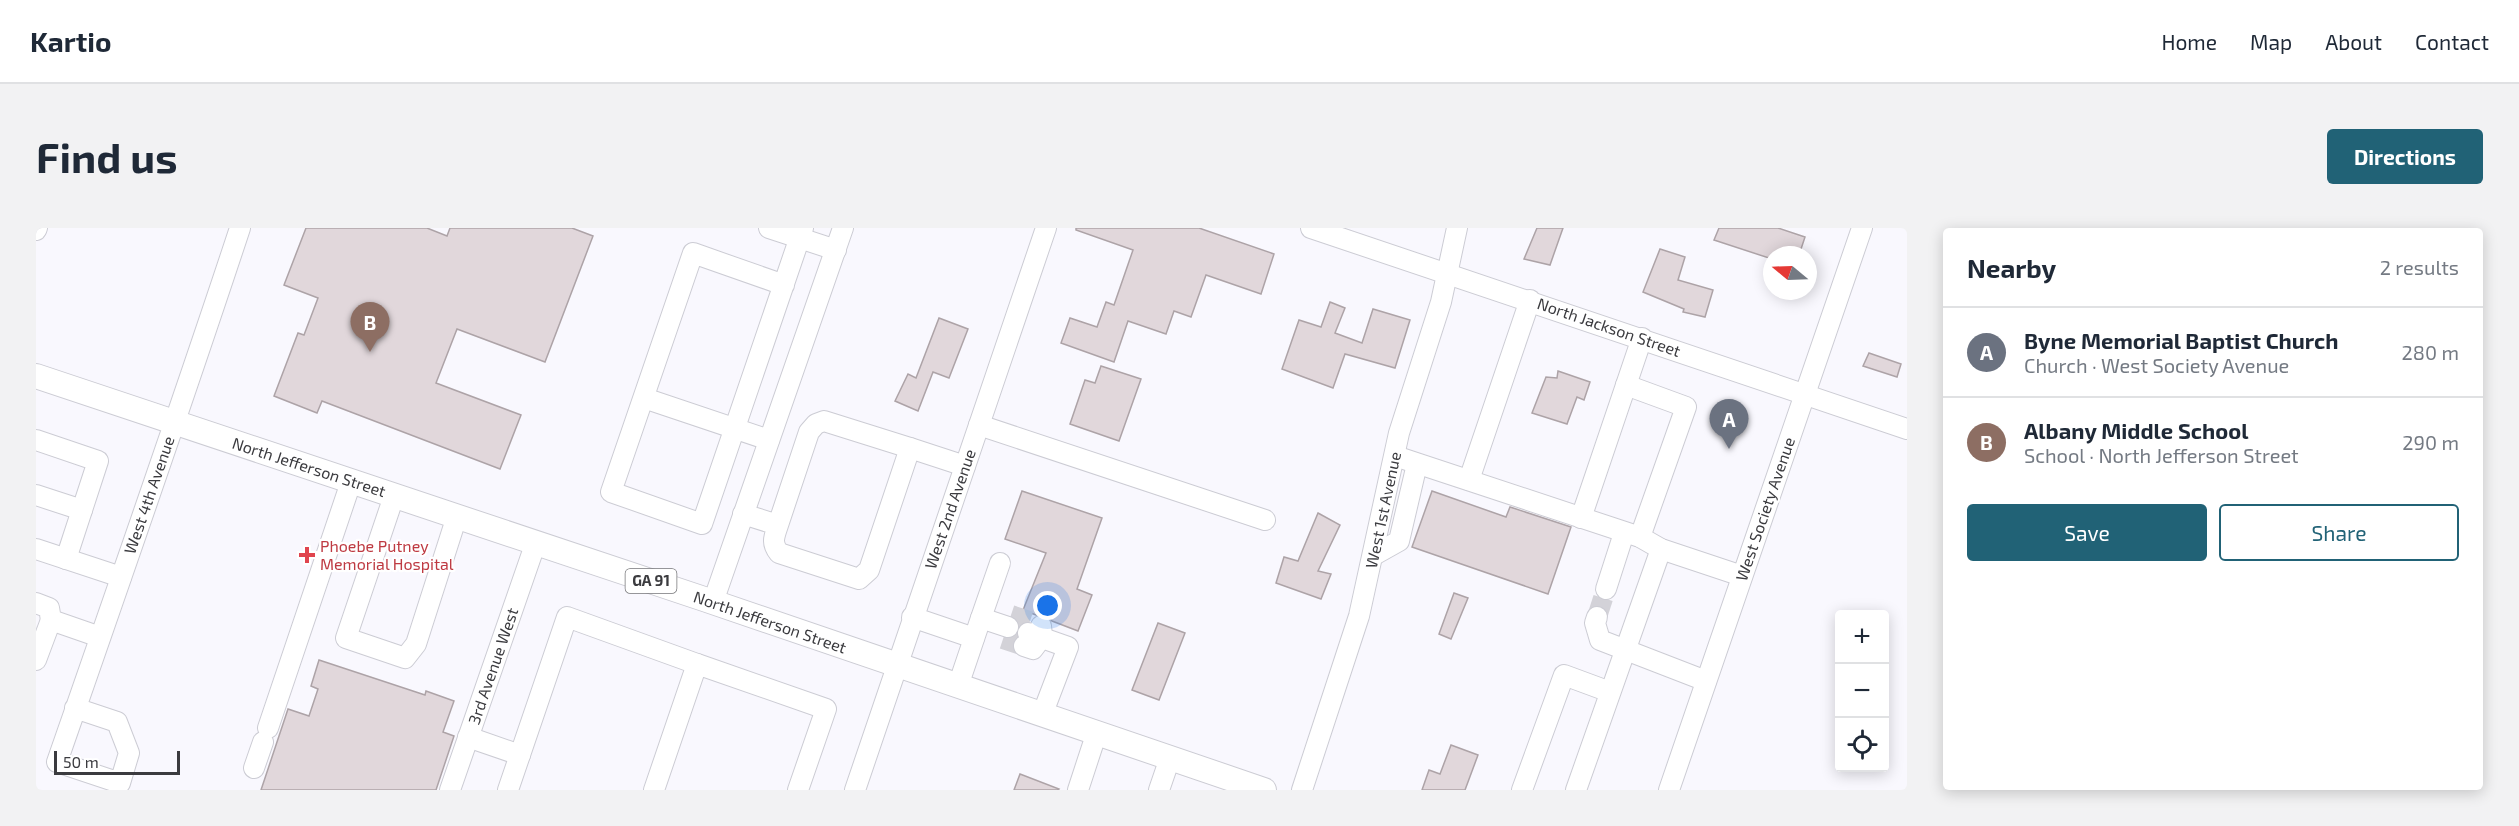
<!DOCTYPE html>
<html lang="en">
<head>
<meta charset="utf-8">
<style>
	body { margin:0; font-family:"Exo 2",sans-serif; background:#f2f2f3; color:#1f2937 }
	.controls { position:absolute; right:18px; bottom:18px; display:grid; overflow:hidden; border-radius:6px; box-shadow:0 3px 15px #0003 }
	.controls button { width:54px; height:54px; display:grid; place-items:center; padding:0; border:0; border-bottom:2px solid #e0e1e3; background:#fff; color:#1f2937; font:30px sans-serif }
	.compass { position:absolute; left:1727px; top:18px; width:54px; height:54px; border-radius:50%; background:#fff; box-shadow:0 3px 15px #0003; rotate:289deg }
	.scale { position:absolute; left:18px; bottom:15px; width:126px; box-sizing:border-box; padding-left:6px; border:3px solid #3b3b3f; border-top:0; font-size:16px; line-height:21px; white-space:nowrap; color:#3b3b3f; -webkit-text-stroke:4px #fff; paint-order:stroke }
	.you { position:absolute; left:1012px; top:378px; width:21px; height:21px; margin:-15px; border:4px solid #fff; border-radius:50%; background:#1a73e8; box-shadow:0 0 0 9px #1a73e833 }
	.badge { display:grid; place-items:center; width:39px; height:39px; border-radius:50%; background:#216276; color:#fff; font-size:20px; font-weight:700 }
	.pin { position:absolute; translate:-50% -50px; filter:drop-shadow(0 2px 3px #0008) }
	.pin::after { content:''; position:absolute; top:32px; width:21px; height:18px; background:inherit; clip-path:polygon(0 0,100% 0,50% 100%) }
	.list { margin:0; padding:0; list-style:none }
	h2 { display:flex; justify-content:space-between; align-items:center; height:78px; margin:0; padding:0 24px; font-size:26px }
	h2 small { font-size:20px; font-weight:400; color:#747a83 }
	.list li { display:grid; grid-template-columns:39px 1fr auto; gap:18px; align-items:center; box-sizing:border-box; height:90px; padding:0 24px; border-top:2px solid #e0e1e3 }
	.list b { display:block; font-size:22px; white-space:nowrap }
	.list p { margin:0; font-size:20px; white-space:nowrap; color:#747a83 }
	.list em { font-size:20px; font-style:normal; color:#747a83 }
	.actions { display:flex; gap:12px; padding:18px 24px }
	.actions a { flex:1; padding:14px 0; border:2px solid #216276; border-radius:6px; text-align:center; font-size:21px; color:#216276 }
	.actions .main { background:#216276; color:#fff }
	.icon { flex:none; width:33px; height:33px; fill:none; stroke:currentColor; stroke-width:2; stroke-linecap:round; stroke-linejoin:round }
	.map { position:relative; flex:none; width:1871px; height:562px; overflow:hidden; border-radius:6px }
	header { display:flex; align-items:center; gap:36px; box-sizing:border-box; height:84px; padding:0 30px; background:#fff; border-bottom:2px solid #e0e1e3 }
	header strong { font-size:28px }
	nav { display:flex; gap:33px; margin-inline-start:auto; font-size:21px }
	.intro { display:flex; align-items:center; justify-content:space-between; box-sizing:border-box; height:144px; padding:0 36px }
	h1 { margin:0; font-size:42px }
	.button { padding:15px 27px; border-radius:6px; background:#216276; color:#fff; font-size:21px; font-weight:700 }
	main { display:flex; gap:36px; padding:0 36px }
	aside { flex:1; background:#fff; border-radius:6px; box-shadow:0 3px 15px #0003 }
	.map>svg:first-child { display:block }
</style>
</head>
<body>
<header>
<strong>Kartio</strong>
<nav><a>Home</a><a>Map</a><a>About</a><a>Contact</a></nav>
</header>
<div class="intro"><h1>Find us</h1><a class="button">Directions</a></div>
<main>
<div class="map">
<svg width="1871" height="562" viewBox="0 0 1871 562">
	<rect width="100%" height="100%" fill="#f9f8fe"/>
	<g fill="#e1d7db" stroke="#ada3a7" stroke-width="1.5">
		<polygon points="270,0 391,0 411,8 414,0 536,0 557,8 509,134 421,101 400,155 485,187 464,241 286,173 281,185 238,168 262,105 268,107 282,70 248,57"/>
		<polygon points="1040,0 1163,0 1238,26 1225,66 1170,47 1155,89 1138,83 1130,106 1092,93 1078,134 1025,115 1034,90 1061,99 1070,74 1078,77 1097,22 1040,2"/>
		<polygon points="1501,0 1527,0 1514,37 1488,31"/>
		<polygon points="1683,0 1742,0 1769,9 1763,27 1736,27 1736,31 1678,12"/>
		<polygon points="1624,21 1649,29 1642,52 1677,62 1669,89 1647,84 1648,81 1607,64"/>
		<polygon points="1294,74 1309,80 1299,105 1326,115 1337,81 1374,92 1359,140 1309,126 1297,160 1246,141 1263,92 1285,99"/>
		<polygon points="903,90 932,101 913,150 897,144 882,183 859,173 872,146 880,150"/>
		<polygon points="1833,125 1865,136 1861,149 1827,138"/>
		<polygon points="1065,138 1105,151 1083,213 1034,196 1049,152 1059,155"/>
		<polygon points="1522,143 1554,154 1548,172 1541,169 1531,196 1496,185 1510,149 1521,150"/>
		<polygon points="986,263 1066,290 1041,361 1056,367 1042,403 1016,393 1009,387 1000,387 987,382 1010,325 969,311"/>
		<polygon points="1396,263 1470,289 1474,279 1535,299 1512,366 1376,319"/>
		<polygon points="1282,285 1304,297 1282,343 1295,346 1285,371 1240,355 1248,329 1262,333"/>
		<polygon points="1418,365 1432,370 1415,411 1403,406"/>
		<polygon points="1122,395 1149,405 1123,472 1096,462"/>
		<polygon points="283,432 389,467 390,463 418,473 407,504 418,508 400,562 225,562 252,481 273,488 282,461 275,458"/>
		<polygon points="1415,517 1442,527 1429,562 1386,562 1393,542 1404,546"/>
		<polygon points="984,546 1023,561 1022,562 978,562"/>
	</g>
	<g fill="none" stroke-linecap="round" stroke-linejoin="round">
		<g stroke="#d3d2d8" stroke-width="20" stroke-dasharray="20 10" stroke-linecap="butt">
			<polyline points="975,387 996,394"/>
			<polyline points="1561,389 1570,361"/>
			<polyline points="967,411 988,418"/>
		</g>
		<g stroke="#ccccd4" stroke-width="22">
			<g id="minor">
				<polyline points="733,0 800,22"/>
				<polyline points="1275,0 1871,201"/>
				<polyline points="0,2 1,0"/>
				<polyline points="748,57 657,25 575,264 666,296 767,0"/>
				<polyline points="1590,157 1650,179 1604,309"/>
				<polyline points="608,170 733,212"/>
				<polyline points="943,197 1229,292"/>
				<polyline points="0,212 62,233 30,331"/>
				<polyline points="874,220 929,238"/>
				<polyline points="1359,228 1604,309 1625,321 1706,348"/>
				<polyline points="1433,252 1494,72"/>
				<polyline points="0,267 46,282"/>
				<polyline points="358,268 310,410 369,430 380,416 421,288"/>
				<path d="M707,286L742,297L773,204L780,196L788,193L874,220L833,342L823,351L743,325C735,315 738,309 742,297"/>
				<polyline points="1545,290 1606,110"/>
				<polyline points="0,321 85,349"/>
				<polyline points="1338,327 1363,313 1381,236"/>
				<polyline points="1570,361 1588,305"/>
				<polyline points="677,374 807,0"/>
				<polyline points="0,375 13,380 15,392 64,409"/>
				<polyline points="876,389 938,410"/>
				<polyline points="1561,389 1559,395 1564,412 1670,453"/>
				<polyline points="945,390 964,335"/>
				<polyline points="992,405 1032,419 1006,487"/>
				<polyline points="988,418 997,421 1006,409 1005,398"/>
				<polyline points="0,432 15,392"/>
				<polyline points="922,458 945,390 972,399"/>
				<path d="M39,480L81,494L93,525L84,555L21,534C83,356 145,179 204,0"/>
				<polyline points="232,500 315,254"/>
				<polyline points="432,509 484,527"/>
				<polyline points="218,540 227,514"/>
				<polyline points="414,562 500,314"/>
				<polyline points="472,562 531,389 661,436"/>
				<polyline points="618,562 661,436 790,481 762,562"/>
				<polyline points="819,562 1010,0"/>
				<polyline points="1042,562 1060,507"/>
				<polyline points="1123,562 1134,530"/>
				<polyline points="1266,562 1323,388 1363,205 1405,74 1421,0"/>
				<polyline points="1486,562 1528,447 1574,464"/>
				<polyline points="1540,562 1625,321"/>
				<polyline points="1633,562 1826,0"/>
			</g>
		</g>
		<g stroke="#ccccd4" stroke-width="26">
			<polyline id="major" points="0,148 668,371 1228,562"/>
		</g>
		<use href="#minor" stroke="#fff" stroke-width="20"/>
		<use href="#major" stroke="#fff" stroke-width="24"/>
	</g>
	<path fill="#e0444e" stroke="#fff" stroke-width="2" d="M268 318h6v6h6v6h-6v6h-6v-6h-6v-6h6z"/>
	<g text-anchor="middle" stroke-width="4.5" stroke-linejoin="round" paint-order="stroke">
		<rect fill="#fff" stroke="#767679" stroke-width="1.5" x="589.5" y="341" width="51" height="24" rx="4.5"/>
		<g font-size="15" font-weight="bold" fill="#3b3b3f">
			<text x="615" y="358">GA 91</text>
		</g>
		<g font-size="16" fill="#3b3b3f" stroke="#fff">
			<text transform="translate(1573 99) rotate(19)" y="6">North Jackson Street</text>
			<text transform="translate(273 239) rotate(18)" y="6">North Jefferson Street</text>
			<text transform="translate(113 267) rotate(-71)" y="6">West 4th Avenue</text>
			<text transform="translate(914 281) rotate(-71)" y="6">West 2nd Avenue</text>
			<text transform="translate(1729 281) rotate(-71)" y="6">West Society Avenue</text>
			<text transform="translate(1347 282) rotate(-78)" y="6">West 1st Avenue</text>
			<text transform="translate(734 394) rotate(19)" y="6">North Jefferson Street</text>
			<text transform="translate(457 438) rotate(-71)" y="6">3rd Avenue West</text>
		</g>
		<g font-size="16" fill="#be3a42" stroke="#fff" text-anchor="start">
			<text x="284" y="324">Phoebe Putney<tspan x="284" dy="18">Memorial Hospital</tspan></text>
		</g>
	</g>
</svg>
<div class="controls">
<button>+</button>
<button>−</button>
<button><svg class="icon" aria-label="locate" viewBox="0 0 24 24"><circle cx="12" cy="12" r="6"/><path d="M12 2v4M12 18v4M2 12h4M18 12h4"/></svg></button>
</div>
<svg class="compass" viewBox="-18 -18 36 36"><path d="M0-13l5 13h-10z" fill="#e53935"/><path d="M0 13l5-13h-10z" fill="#747a83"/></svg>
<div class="scale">50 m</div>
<div class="you"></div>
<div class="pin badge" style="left:1693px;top:221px;background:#6b7280">A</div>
<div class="pin badge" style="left:334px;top:124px;background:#8d6e63">B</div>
</div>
<aside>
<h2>Nearby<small>2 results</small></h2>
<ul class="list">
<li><span class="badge" style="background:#6b7280">A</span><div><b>Byne Memorial Baptist Church</b><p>Church · West Society Avenue</p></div><em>280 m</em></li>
<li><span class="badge" style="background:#8d6e63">B</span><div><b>Albany Middle School</b><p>School · North Jefferson Street</p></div><em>290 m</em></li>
</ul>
<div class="actions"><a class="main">Save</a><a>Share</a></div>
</aside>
</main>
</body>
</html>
